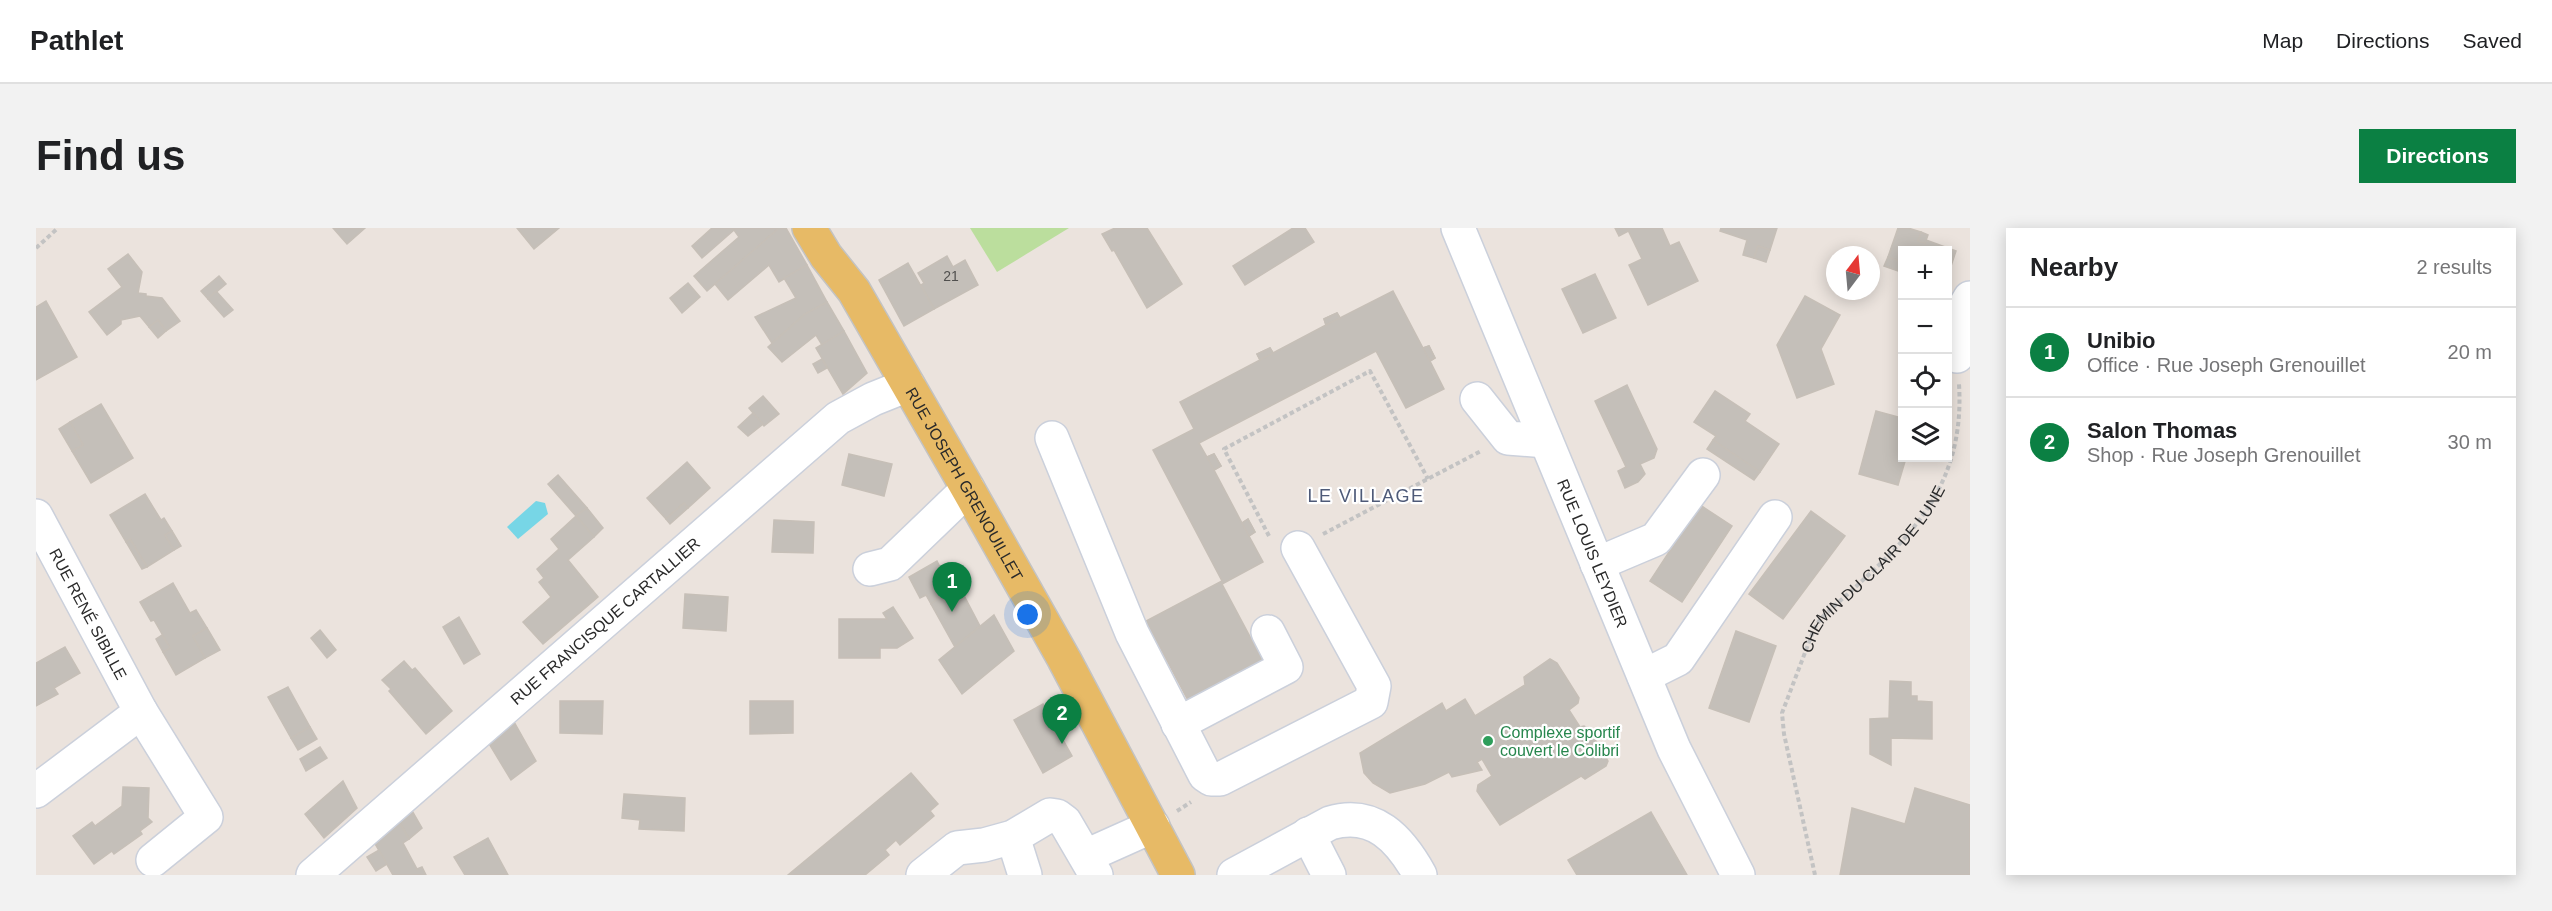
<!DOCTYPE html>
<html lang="en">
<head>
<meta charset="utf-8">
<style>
	body { margin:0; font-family:Arial,sans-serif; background:#f2f2f2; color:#202124 }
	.controls { position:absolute; right:18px; top:18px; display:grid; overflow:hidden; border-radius:0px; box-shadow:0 3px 15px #0003 }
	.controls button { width:54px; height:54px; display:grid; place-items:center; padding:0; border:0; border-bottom:2px solid #e0e0e0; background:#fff; color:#202124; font:30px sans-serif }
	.compass { position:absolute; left:1790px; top:18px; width:54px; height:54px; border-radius:50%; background:#fff; box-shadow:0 3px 15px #0003; rotate:16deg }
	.you { position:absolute; left:992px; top:387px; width:21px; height:21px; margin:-15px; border:4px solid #fff; border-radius:50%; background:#1a73e8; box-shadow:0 0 0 9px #1a73e833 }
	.badge { display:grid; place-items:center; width:39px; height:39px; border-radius:50%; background:#0b8043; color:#fff; font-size:20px; font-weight:700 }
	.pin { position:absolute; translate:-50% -50px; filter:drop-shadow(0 2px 3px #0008) }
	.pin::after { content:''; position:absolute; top:32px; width:21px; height:18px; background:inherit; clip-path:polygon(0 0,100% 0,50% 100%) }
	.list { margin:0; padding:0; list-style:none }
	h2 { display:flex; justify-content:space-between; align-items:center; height:78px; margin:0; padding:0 24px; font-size:26px }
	h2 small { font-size:20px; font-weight:400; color:#757577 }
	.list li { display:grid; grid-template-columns:39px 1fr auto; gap:18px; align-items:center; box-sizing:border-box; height:90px; padding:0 24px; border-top:2px solid #e0e0e0 }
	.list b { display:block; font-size:22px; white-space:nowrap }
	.list p { margin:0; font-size:20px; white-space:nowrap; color:#757577 }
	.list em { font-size:20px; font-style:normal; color:#757577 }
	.icon { flex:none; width:33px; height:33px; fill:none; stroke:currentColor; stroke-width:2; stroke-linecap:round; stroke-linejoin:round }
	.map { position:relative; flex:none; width:1934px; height:647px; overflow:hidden; border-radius:0px }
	header { display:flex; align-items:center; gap:36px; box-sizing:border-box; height:84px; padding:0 30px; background:#fff; border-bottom:2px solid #e0e0e0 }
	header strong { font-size:28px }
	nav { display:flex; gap:33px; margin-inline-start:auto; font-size:21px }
	.intro { display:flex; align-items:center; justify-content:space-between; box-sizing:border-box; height:144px; padding:0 36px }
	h1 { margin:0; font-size:42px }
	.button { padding:15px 27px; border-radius:0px; background:#0b8043; color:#fff; font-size:21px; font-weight:700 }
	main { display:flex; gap:36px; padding:0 36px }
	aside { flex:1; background:#fff; border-radius:0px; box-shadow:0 3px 15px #0003 }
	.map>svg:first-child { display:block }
</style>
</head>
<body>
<header>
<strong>Pathlet</strong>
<nav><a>Map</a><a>Directions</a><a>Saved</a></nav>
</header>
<div class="intro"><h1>Find us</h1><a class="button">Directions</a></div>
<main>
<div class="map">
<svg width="1934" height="647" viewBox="0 0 1934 647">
	<rect width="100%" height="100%" fill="#ebe3dd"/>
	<polygon fill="#bbde9d" points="934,0 1033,0 961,44"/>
	<polygon fill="#77d6e6" points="500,273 509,275 512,286 482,311 471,299"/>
	<g fill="#c4bfb9" stroke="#c6bfb7" stroke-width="1.5">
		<polygon points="297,0 329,0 311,16"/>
		<polygon points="481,0 523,0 498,21"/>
		<polygon points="676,0 743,0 671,63 658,48 703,9 698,2 666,30 656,18"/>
		<polygon points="743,0 750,0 771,37 743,54 733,37 692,72 679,56"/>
		<polygon points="1079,0 1111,0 1146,56 1111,80 1078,22 1076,23 1066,6"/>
		<polygon points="1257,0 1269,0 1278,14 1209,57 1197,38"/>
		<polygon points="1579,0 1598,0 1583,8"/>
		<polygon points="1591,0 1626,0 1634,18 1643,14 1662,53 1612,77 1593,37 1606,31"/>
		<polygon points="1685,0 1741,0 1734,22 1722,18 1718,30 1707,27 1711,12 1684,3"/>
		<polygon points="1862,0 1872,0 1885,4 1882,13 1889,15 1890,12 1920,23 1912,47 1912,22 1866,22 1866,34 1852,29"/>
		<polygon points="1885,4 1892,7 1889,15 1882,13"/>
		<polygon points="1722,18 1734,22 1730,34 1718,30"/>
		<polygon points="92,26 106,44 102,65 110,66 110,68 126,70 144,93 130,103 122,92 113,99 104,88 85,92 85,96 71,107 53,84 86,59 72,41"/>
		<polygon points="911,28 917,39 929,32 942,57 898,81 885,57 888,55 882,45"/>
		<polygon points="1852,29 1866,34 1865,44 1848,38"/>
		<polygon points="872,35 898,81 868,98 843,52"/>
		<polygon points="771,37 791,74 769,86 736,115 719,89 760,70 748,50"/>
		<polygon points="1559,46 1580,90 1547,105 1526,61"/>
		<polygon points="183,48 190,56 172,71 165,63"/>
		<polygon points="652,55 664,69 646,85 634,70"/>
		<polygon points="180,63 197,82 188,89 172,71"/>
		<polygon points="1357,63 1387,120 1393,118 1399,130 1394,133 1408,161 1370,180 1340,123 1163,215 1171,229 1178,226 1185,238 1178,242 1206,295 1212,291 1219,304 1213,308 1227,334 1186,356 1228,435 1153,474 1110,393 1186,353 1117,222 1158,201 1144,174 1224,132 1221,126 1234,120 1237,125 1290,97 1288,91 1301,85 1304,90"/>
		<polygon points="1769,68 1804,87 1785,121 1798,156 1761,170 1741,117"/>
		<polygon points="10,73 41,129 0,152 0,79"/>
		<polygon points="791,74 808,103 786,117 780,107 746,134 732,119 769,86"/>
		<polygon points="1301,85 1304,90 1290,97 1288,91"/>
		<polygon points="122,92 130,103 122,110 113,99"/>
		<polygon points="808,103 831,145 807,166 780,120"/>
		<polygon points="1393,118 1399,130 1394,133 1387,120"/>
		<polygon points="1234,120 1237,125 1224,132 1221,126"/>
		<polygon points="786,131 791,140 782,145 777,136"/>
		<polygon points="1591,157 1621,221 1618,230 1604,236 1609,246 1602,254 1589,260 1582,243 1590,239 1559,173"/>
		<polygon points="1679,163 1714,186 1709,193 1743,216 1724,244 1677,212 1680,208 1658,194"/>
		<polygon points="727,168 743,186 728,198 713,180"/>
		<polygon points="65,176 97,230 55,255 36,223 47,217 34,194"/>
		<polygon points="1840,183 1866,190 1866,230 1870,230 1862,257 1823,246"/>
		<polygon points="717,185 727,196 712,208 702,199"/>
		<polygon points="34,194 47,217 36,223 23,201"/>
		<polygon points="1677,212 1724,244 1718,252 1671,221"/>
		<polygon points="813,226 856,236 848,268 806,257"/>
		<polygon points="1178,226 1185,238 1178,242 1171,229"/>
		<polygon points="651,234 674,260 652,280 648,275 630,291 611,270"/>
		<polygon points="522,247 551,280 540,288 512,256"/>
		<polygon points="109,266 125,292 128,290 136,303 129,307 138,322 111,339 94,311 90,314 74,287"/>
		<polygon points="648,275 652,280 634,296 630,291"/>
		<polygon points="1664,277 1696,298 1646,374 1614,353"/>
		<polygon points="551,280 567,300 558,309 540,288"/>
		<polygon points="1775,283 1809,308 1747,391 1713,366"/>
		<polygon points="540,288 558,309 532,332 562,369 507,416 487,394 515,369 503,354 508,350 501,341 523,321 515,311"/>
		<polygon points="1212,291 1219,304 1213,308 1206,295"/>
		<polygon points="738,292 778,294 777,325 736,324"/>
		<polygon points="136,303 145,318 138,322 129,307"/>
		<polygon points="94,311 111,339 106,341 90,314"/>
		<polygon points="901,333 911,353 918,349 922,356 895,376 890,367 884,370 873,349"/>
		<polygon points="914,342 918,349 911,353 908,346"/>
		<polygon points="137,355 154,385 160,382 171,400 157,408 169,430 140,447 127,424 134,420 118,392 115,393 104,374"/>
		<polygon points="922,356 944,398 919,419 895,376"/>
		<polygon points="649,366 692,369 690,403 647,400"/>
		<polygon points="857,379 877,410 861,420 844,420 844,430 803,430 803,391 851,391 847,385"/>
		<polygon points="958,387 978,423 926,466 903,432"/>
		<polygon points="423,389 444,426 428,436 407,399"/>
		<polygon points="171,400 184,422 169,430 157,408"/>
		<polygon points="284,402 300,422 291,430 275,410"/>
		<polygon points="1700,403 1740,418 1713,494 1673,480"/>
		<polygon points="126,407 134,420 127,424 120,411"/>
		<polygon points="29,419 44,445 18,460 22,466 0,478 0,435"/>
		<polygon points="1514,431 1521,435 1543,470 1542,475 1533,482 1544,499 1548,498 1552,500 1572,533 1570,538 1549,551 1545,548 1464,597 1441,563 1442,557 1456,548 1446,531 1441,534 1446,542 1416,549 1413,544 1389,556 1354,565 1337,555 1328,545 1324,525 1406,475 1410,483 1429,471 1439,488 1489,457 1488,449"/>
		<polygon points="368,433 376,442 379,440 416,483 390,506 353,463 355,461 346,452"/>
		<polygon points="1854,453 1875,454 1875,468 1881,468 1881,473 1896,474 1896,511 1855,510 1855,537 1834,526 1834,491 1853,490"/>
		<polygon points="252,459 274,499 255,510 232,469"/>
		<polygon points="524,473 567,473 566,506 524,505"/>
		<polygon points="714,473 757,473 757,505 714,506"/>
		<polygon points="1007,476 1036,528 1007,545 978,492"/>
		<polygon points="477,492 500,533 475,552 452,514"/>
		<polygon points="274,499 281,511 262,522 255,510"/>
		<polygon points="284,519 291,530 270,543 264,531"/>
		<polygon points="875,545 902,576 894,583 898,588 864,617 860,612 849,622 853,627 829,647 752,647"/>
		<polygon points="307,553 321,580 288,610 269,586"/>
		<polygon points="87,559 113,560 112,590 116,594 104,603 106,606 78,626 76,623 58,636 37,608 56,594 59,598 86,578"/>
		<polygon points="1879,560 1934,577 1934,647 1804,647 1816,580 1869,596"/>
		<polygon points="588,566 649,570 648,603 603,601 604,592 586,590"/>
		<polygon points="375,581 386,600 373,611 362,592"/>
		<polygon points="1615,584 1651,647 1541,647 1532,632"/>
		<polygon points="362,592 373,611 367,615 381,641 386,639 390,647 357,647 338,614"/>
		<polygon points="452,610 472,647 429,647 418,629"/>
		<polygon points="343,622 351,636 340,643 331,629"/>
	</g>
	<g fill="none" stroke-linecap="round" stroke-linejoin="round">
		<g stroke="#cbd0db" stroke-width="36">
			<g id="minor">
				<path id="s2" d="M1422,0L1638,521L1702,647"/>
				<polyline points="1921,128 1921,92 1934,70"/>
				<polyline points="1441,171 1472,210 1510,213"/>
				<polyline points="1016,210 1096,405 1169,547 1175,551 1184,551 1335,474 1338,458 1262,320"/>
				<path id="s3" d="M0,288L105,484L0,563"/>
				<polyline points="1561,336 1620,311 1667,247"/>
				<polyline points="834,341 854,336 932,261"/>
				<polyline points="1608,448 1642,431 1739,289"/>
				<polyline points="105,484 170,589 117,632"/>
				<polyline points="1142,496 1250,439 1232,404"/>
				<polyline points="1272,606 1293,647"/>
				<polyline points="977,609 989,647"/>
				<polyline points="1050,628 1117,598"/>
				<path id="s4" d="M277,647L802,190L837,171L872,157"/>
				<polyline points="887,647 921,620 948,617 977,609 1014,587 1021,588 1029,594 1060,647"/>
				<path d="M1198,647L1294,595C1338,582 1364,611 1384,647"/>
			</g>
		</g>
		<g stroke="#c3c3c3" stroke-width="36">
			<g id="major">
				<path id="s5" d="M773,0L790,28L818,63L932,261L1028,431L1142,647"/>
			</g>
		</g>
		<g stroke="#c3c3c3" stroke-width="4" stroke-dasharray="4.5 3" stroke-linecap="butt">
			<polyline points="0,20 22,0"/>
			<polyline points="1287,306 1445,223"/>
			<polyline points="1233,308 1188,221 1334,143 1392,251"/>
			<polyline points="1141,583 1155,574"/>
			<path id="s1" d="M1779,647L1748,506L1746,485L1778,401L1785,390C1862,320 1930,269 1923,156"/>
		</g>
		<use href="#minor" stroke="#fff" stroke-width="33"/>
		<use href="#major" stroke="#e7ba66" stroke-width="33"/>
	</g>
	<circle fill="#2e9e5b" stroke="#fff" stroke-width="2" cx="1452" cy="513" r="6"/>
	<g text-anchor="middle" stroke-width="4.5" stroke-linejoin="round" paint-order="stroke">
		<g font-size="14" fill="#504f4e">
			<text x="915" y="53">21</text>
		</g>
		<g font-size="16" fill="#2a2a2a" stroke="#fff">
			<text dy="6" stroke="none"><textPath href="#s5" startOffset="300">RUE JOSEPH GRENOUILLET</textPath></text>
			<text dy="6" stroke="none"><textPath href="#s2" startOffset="352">RUE LOUIS LEYDIER</textPath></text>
			<text dy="6" stroke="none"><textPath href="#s1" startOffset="339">CHEMIN DU CLAIR DE LUNE</textPath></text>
			<text dy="6" stroke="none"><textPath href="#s3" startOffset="111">RUE RENÉ SIBILLE</textPath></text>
			<text dy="6" stroke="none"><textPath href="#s4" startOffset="387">RUE FRANCISQUE CARTALLIER</textPath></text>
		</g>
		<g font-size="16" fill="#27864d" stroke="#fff" text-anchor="start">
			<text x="1464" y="510">Complexe sportif<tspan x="1464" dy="18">couvert le Colibri</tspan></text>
		</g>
		<g font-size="18" letter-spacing="1.5" fill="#4e5a78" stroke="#fff">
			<text x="1330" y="274">LE VILLAGE</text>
		</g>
	</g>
</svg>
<div class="controls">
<button>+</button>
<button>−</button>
<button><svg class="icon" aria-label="locate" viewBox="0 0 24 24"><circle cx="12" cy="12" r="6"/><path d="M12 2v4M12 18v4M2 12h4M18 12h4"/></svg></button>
<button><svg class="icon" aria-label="layers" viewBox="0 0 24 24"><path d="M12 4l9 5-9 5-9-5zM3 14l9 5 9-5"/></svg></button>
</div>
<svg class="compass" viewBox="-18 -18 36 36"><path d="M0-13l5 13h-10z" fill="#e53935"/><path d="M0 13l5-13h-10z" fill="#757577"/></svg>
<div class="you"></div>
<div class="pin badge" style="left:916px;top:384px">1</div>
<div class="pin badge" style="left:1026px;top:516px">2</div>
</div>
<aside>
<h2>Nearby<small>2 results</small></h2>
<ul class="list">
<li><span class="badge">1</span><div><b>Unibio</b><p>Office · Rue Joseph Grenouillet</p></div><em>20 m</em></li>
<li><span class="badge">2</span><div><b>Salon Thomas</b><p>Shop · Rue Joseph Grenouillet</p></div><em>30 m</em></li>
</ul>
</aside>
</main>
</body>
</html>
